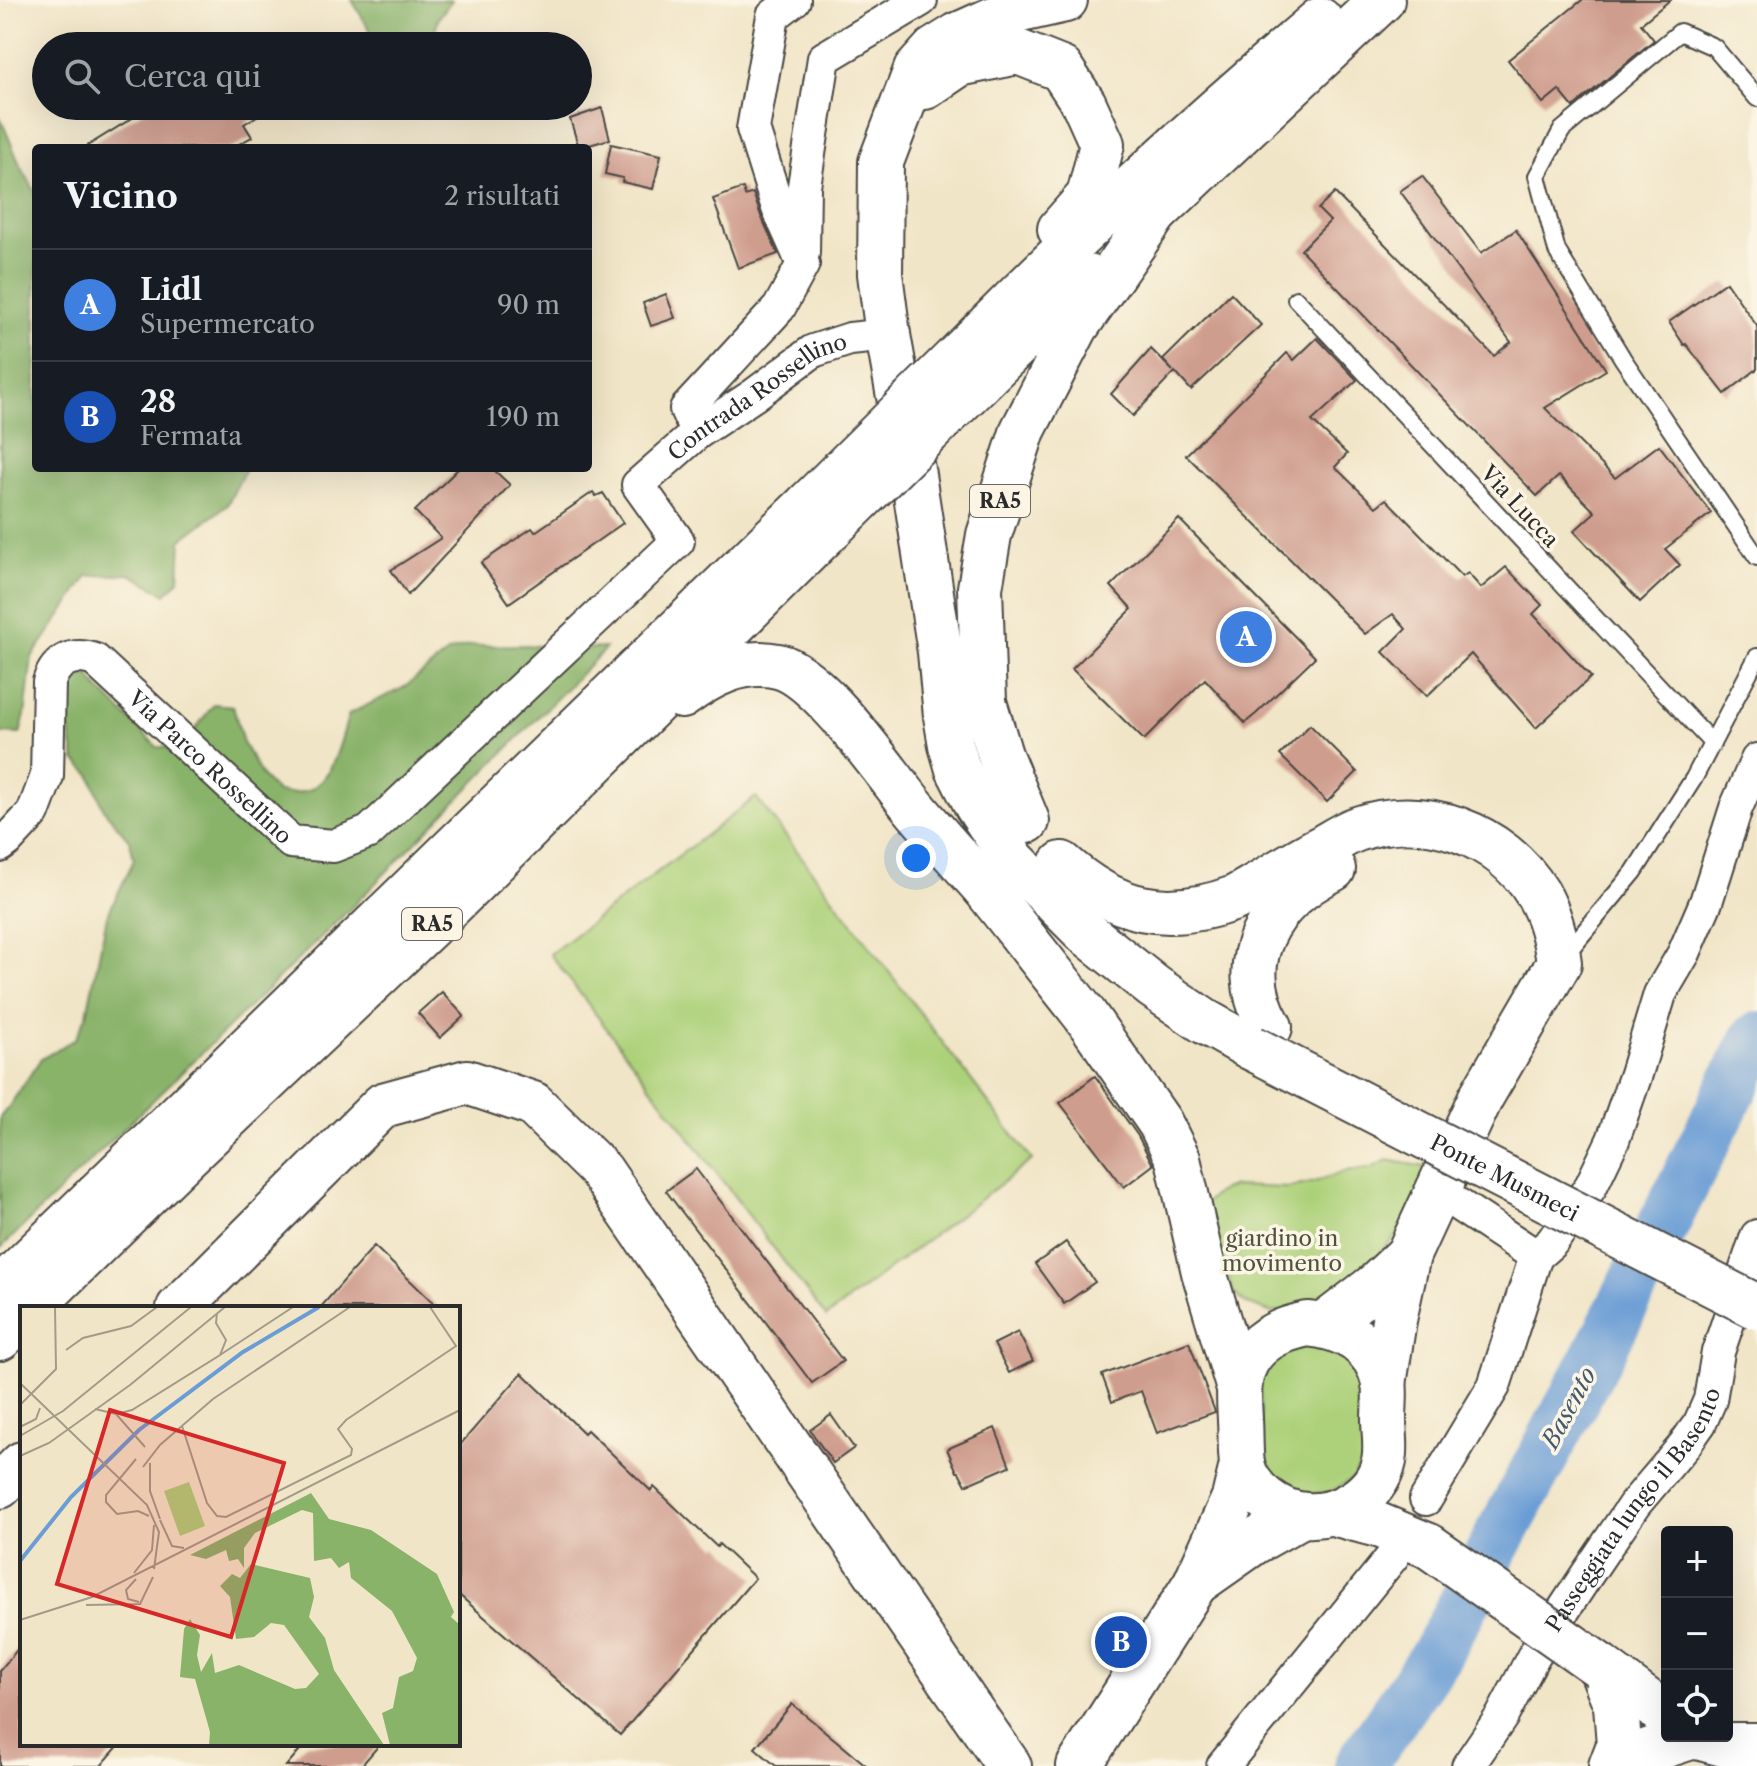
<!DOCTYPE html>
<html lang="it">
<head>
<meta charset="utf-8">
<style>
	body { margin:0; font-family:"Libre Caslon Text",serif; background:#20242c; color:#f1f3f6 }
	.controls { position:absolute; right:24px; bottom:24px; display:grid; overflow:hidden; border-radius:8px; box-shadow:0 8px 32px #0002 }
	.controls button { width:72px; height:72px; display:grid; place-items:center; padding:0; border:0; border-bottom:2px solid #363941; background:#171b24; color:#f1f3f6; font:40px sans-serif }
	.you { position:absolute; left:916px; top:858px; width:28px; height:28px; margin:-20px; border:6px solid #fff; border-radius:50%; background:#1a73e8; box-shadow:0 0 0 12px #1a73e833 }
	.badge { display:grid; place-items:center; width:52px; height:52px; border-radius:50%; background:#ea580c; color:#fff; font-size:26px; font-weight:700 }
	.pin { position:absolute; translate:-50% -50%; border:4px solid #fff; box-shadow:0 2px 8px #0006 }
	.list { margin:0; padding:0; list-style:none }
	h2 { display:flex; justify-content:space-between; align-items:center; height:104px; margin:0; padding:0 32px; font-size:34px }
	h2 small { font-size:26px; font-weight:400; color:#9ea1a6 }
	.list li { display:grid; grid-template-columns:52px 1fr auto; gap:24px; align-items:center; box-sizing:border-box; height:112px; padding:0 32px; border-top:2px solid #363941 }
	.list b { display:block; font-size:30px; white-space:nowrap }
	.list p { margin:0; font-size:26px; white-space:nowrap; color:#9ea1a6 }
	.list em { font-size:26px; font-style:normal; color:#9ea1a6 }
	.icon { flex:none; width:44px; height:44px; fill:none; stroke:currentColor; stroke-width:2; stroke-linecap:round; stroke-linejoin:round }
	.map { position:relative; flex:none; width:1757px; height:1766px; overflow:hidden }
	.search { position:absolute; background:#171b24; box-shadow:0 8px 32px #0002; left:32px; top:32px; width:560px; height:88px; display:flex; align-items:center; gap:20px; box-sizing:border-box; padding:0 28px; border-radius:44px; color:#9ea1a6; font-size:30px }
	.panel { position:absolute; background:#171b24; box-shadow:0 8px 32px #0002; left:32px; top:144px; width:560px; height:328px; border-radius:8px }
	.map>svg:first-child { display:block }
</style>
</head>
<body>
<div class="map">
<svg width="1757" height="1766" viewBox="0 0 1757 1766">
	<rect width="100%" height="100%" fill="#fcf5e5"/>
	<filter id="ink" filterUnits="userSpaceOnUse"><feTurbulence type="fractalNoise" baseFrequency=".0125" numOctaves="2"/><feDisplacementMap in="SourceGraphic" scale="16" xChannelSelector="R" yChannelSelector="G"/><feConvolveMatrix kernelMatrix="1 2 1 2 8 2 1 2 1" color-interpolation-filters="sRGB"/></filter>
	<filter id="wash" filterUnits="userSpaceOnUse"><feTurbulence type="fractalNoise" baseFrequency=".006" numOctaves="4" result="noise"/><feDisplacementMap in="SourceGraphic" scale="32" xChannelSelector="R" yChannelSelector="G"/><feGaussianBlur stdDeviation="1.8" result="paint"/><feColorMatrix in="noise" values="0 0 0 0 0 0 0 0 0 0 0 0 0 0 0 0 0 1.4 0 .05"/><feComposite in="paint" operator="in"/></filter>
	<g filter="url(#wash)">
		<rect width="100%" height="100%" fill="#f1e5c7"/>
		<g fill="#add17a" stroke="#6c7e52" stroke-width="2">
			<polygon points="756,797 1032,1160 826,1317 550,954"/>
			<polygon points="1387,1160 1431,1168 1397,1235 1333,1302 1272,1313 1245,1303 1233,1292 1205,1203 1218,1192 1234,1186 1288,1188 1311,1183 1346,1171 1372,1168"/>
			<polygon points="1310,1344 1335,1349 1354,1365 1365,1389 1366,1454 1353,1478 1331,1492 1303,1494 1277,1482 1268,1470 1261,1455 1260,1380 1274,1358"/>
		</g>
		<g fill="#8ab36a" stroke="#5a6f4a" stroke-width="2">
			<polygon points="352,0 452,0 438,19 432,46 379,46"/>
			<polygon points="0,117 20,165 36,193 36,468 246,468 227,505 181,540 179,580 166,594 130,574 88,576 32,657 25,715 20,734 0,733"/>
			<path d="M528,645L567,649L606,648L352,907L0,1249V1117L8,1108L40,1060L76,1038L87,1014L107,916L134,860L130,841L104,810L90,774L75,760L64,701L71,682L88,674L99,689L157,747L177,748L191,735L214,704L233,706L243,743L263,778L277,792C283,792 290,794 296,793C334,789 339,743 349,714L405,687L449,652L468,646Z"/>
		</g>
		<g fill="none" stroke-linecap="round" stroke-linejoin="round">
			<polyline stroke="#6a9dd5" stroke-width="52" points="1360,1766 1437,1653 1600,1351 1757,1038"/>
		</g>
		<g id="blocks">
			<g fill="#cf9d8e">
				<polygon points="1582,0 1670,0 1641,24 1654,40 1573,107 1559,90 1543,103 1508,60"/>
				<polygon points="152,106 273,106 244,124 252,137 232,148 84,148"/>
				<polygon points="602,108 610,139 579,148 570,119"/>
				<polygon points="611,144 661,155 653,189 622,182 623,178 605,174"/>
				<polygon points="1422,176 1481,253 1516,230 1606,370 1545,408 1615,478 1659,445 1711,513 1665,549 1680,565 1640,602 1574,531 1595,512 1559,476 1537,496 1301,250 1330,221 1318,209 1335,193 1494,356 1511,342 1400,191"/>
				<polygon points="743,188 745,196 753,193 761,216 778,254 738,268 713,199"/>
				<polygon points="1726,282 1757,326 1757,369 1725,394 1686,344 1684,345 1669,322"/>
				<polygon points="1231,293 1261,325 1191,390 1175,372 1133,416 1111,394 1151,349 1173,371 1163,360"/>
				<polygon points="666,294 675,318 651,326 643,303"/>
				<polygon points="1317,338 1357,380 1312,421 1347,454 1335,467 1376,507 1386,499 1462,577 1468,573 1481,588 1506,567 1542,605 1533,614 1591,677 1536,728 1471,654 1427,696 1383,652 1406,629 1393,614 1365,634 1186,455 1287,353 1294,360"/>
				<polygon points="459,468 492,468 510,485 408,595 391,570 441,538 415,511"/>
				<polygon points="593,492 596,496 603,493 623,523 509,603 481,563 532,528 535,532"/>
				<polygon points="1179,519 1315,657 1257,713 1245,723 1205,679 1144,740 1072,669 1132,609 1111,586"/>
				<polygon points="1310,725 1357,772 1327,802 1280,755"/>
				<polygon points="442,992 464,1016 440,1038 418,1013"/>
				<polygon points="1095,1076 1138,1136 1153,1165 1124,1187 1060,1103"/>
				<polygon points="696,1169 843,1361 812,1383 666,1191"/>
				<polygon points="1066,1242 1095,1282 1064,1304 1035,1264"/>
				<polygon points="374,1246 439,1308 320,1308"/>
				<polygon points="1018,1332 1033,1361 1009,1373 994,1344"/>
				<polygon points="1189,1342 1215,1412 1157,1433 1141,1391 1112,1402 1102,1375"/>
				<polygon points="522,1373 584,1433 587,1430 651,1491 654,1487 717,1547 719,1544 755,1578 620,1735 458,1594 458,1447"/>
				<polygon points="831,1415 854,1448 833,1463 810,1430"/>
				<polygon points="995,1428 1010,1466 966,1485 959,1472 957,1472 947,1449"/>
				<polygon points="22,1644 22,1744 120,1744 101,1766 0,1766 0,1670"/>
				<polygon points="792,1704 867,1766 776,1766 755,1748"/>
				<polygon points="305,1744 380,1744 361,1766 286,1766"/>
			</g>
		</g>
	</g>
	<g filter="url(#ink)">
		<use href="#blocks" fill-opacity="0" stroke="#494742" stroke-width="2"/>
		<g fill="none" stroke-linecap="round" stroke-linejoin="round">
			<g stroke="#494742" stroke-width="20">
				<g id="lane">
					<polyline points="1757,98 1714,47 1680,32 1562,130 1537,176 1557,251 1623,359 1757,557"/>
					<polyline points="1296,299 1712,743"/>
					<polyline points="1565,955 1634,872 1694,778 1757,657"/>
				</g>
			</g>
			<g stroke="#494742" stroke-width="36">
				<g id="street">
					<polyline points="803,253 804,186 824,58 921,0"/>
					<polyline points="697,433 686,409 779,308 803,264 778,208 753,129 773,16 794,0"/>
					<path id="s1" d="M0,846L8,840L33,813L47,776L49,682C56,660 73,652 95,660L291,842L333,846L369,832L678,541L638,485L697,433L754,395L813,351L850,339L888,335"/>
					<polyline points="1436,1190 1536,1256 1552,1242 1591,1186 1613,1140 1636,1074 1660,994 1684,953 1706,902 1736,808 1757,760"/>
					<polyline points="1426,1499 1494,1386 1536,1256"/>
					<polyline points="1223,1766 1393,1556"/>
					<path id="s2" d="M1468,1766L1502,1716L1534,1655L1586,1576L1634,1505L1683,1447L1700,1423L1710,1400L1718,1352L1757,1236"/>
				</g>
			</g>
			<g stroke="#494742" stroke-width="48">
				<g id="secondary">
					<polyline points="888,335 913,475 940,652 946,716 951,745 958,769 977,806 1012,859 1084,931 1154,987 1204,1021 1252,1048"/>
					<polyline points="1010,860 984,887 1085,1015 1160,1123 1178,1159 1204,1272 1238,1386"/>
					<path d="M1062,864C1115,912 1167,923 1235,898C1265,881 1294,862 1325,846C1335,840 1346,833 1357,829C1423,805 1501,833 1538,894C1550,915 1556,939 1559,963L1481,1097L1408,1255L1394,1320L1384,1384"/>
					<path d="M1270,1027C1231,961 1270,900 1333,869"/>
					<polyline points="179,1308 383,1105 467,1082 533,1104 601,1171 1009,1766"/>
					<path d="M1307,1324C1343,1327 1375,1343 1384,1382C1386,1393 1384,1407 1384,1419C1384,1432 1387,1448 1384,1461C1377,1496 1337,1518 1305,1515C1278,1513 1247,1490 1242,1463C1240,1450 1241,1434 1240,1420C1239,1398 1236,1376 1250,1356C1264,1336 1285,1329 1307,1324Z"/>
					<polyline points="1324,1325 1376,1285 1408,1255"/>
					<polyline points="0,1486 22,1464"/>
					<polyline points="1333,1513 1378,1525 1429,1546"/>
					<polyline points="1197,1582 1254,1542 1302,1515"/>
					<polyline points="1600,1666 1616,1705 1619,1745 1611,1766"/>
					<polyline points="1600,1666 1667,1716"/>
					<polyline points="1079,1766 1195,1584 1234,1498 1242,1465"/>
				</g>
			</g>
			<g stroke="#494742" stroke-width="48">
				<polyline id="primary" points="1628,1766 1648,1751 1694,1736 1727,1745 1757,1745"/>
			</g>
			<g stroke="#494742" stroke-width="48">
				<g id="highway">
					<polyline points="925,87 959,64 1018,52 1061,69 1084,104 1102,144 1089,196 1060,229"/>
					<polyline points="1135,232 1382,0"/>
					<path d="M989,325C1095,218 1206,117 1320,20"/>
					<polyline points="888,335 880,274 881,162 916,70 934,50 958,35 1007,13 1065,0"/>
					<polyline points="1006,356 1088,277"/>
					<path d="M682,696C710,675 742,658 778,666C819,675 884,771 912,805C935,833 960,860 984,887"/>
					<polyline points="1027,821 1000,755 984,702 980,588 989,535 1023,430 1076,327 1156,212"/>
					<polyline points="0,1289 809,503"/>
					<polyline points="31,1308 187,1156 430,926 826,533"/>
					<polyline points="0,1338 22,1317"/>
				</g>
			</g>
			<use href="#lane" stroke="#fff" stroke-width="16"/>
			<use href="#street" stroke="#fff" stroke-width="32"/>
			<use href="#secondary" stroke="#fff" stroke-width="44"/>
			<use href="#primary" stroke="#fff" stroke-width="44"/>
			<use href="#highway" stroke="#fff" stroke-width="44"/>
			<g stroke="#494742" stroke-width="48" stroke-linecap="butt">
				<g id="secondary-bridge">
					<path id="s3" d="M1252,1048L1757,1307"/>
					<polyline points="1429,1546 1600,1666"/>
				</g>
			</g>
			<g stroke="#494742" stroke-width="48" stroke-linecap="butt">
				<g id="highway-bridge">
					<polyline points="809,503 989,325"/>
					<polyline points="826,533 1006,356"/>
				</g>
			</g>
			<use href="#secondary-bridge" stroke="#fff" stroke-width="44"/>
			<use href="#highway-bridge" stroke="#fff" stroke-width="44"/>
		</g>
	</g>
	<g text-anchor="middle" stroke-width="7" stroke-linejoin="round" paint-order="stroke">
		<g fill="#fcf5e5" stroke="#6a6863" stroke-width="2">
			<rect x="970" y="485" width="60" height="32" rx="6"/>
			<rect x="402" y="908" width="60" height="32" rx="6"/>
		</g>
		<g font-size="20" font-weight="bold" fill="#2b2b2b">
			<text x="1000" y="508">RA5</text>
			<text x="432" y="931">RA5</text>
		</g>
		<g font-size="22" fill="#2b2b2b" stroke="#fcf5e5">
			<text dy="8" stroke="none"><textPath href="#s1" startOffset="1230">Contrada Rossellino</textPath></text>
			<text transform="translate(1520 506) rotate(47)" y="8">Via Lucca</text>
			<text dy="8" stroke="none"><textPath href="#s1" startOffset="396">Via Parco Rossellino</textPath></text>
			<text dy="8" stroke="none"><textPath href="#s3" startOffset="284">Ponte Musmeci</textPath></text>
			<text dy="8" stroke="none"><textPath href="#s2" startOffset="306">Passeggiata lungo il Basento</textPath></text>
		</g>
		<g font-size="22" fill="#4c543f" stroke="#fcf5e5">
			<text x="1282" y="1246">giardino in<tspan x="1282" dy="25">movimento</tspan></text>
		</g>
		<g font-size="24" font-style="italic" fill="#44596f" stroke="#fcf5e5">
			<text transform="translate(1569 1408) rotate(-62)" y="8">Basento</text>
		</g>
	</g>
	<g transform="translate(20 1306)">
		<rect width="440" height="440" fill="#f1e5c7"/>
		<path d="M169,176L185,220L160,230L144,185Z" fill="#add17a"/>
		<path d="M291,187L309,213L351,224L417,268L434,306L431,311L440,319V439H370L362,407L373,402L379,371L393,365L397,352L372,305L331,272L329,256L319,262L311,252L294,255L293,207L282,204L235,227L224,242V262L218,253L209,255L206,244L186,253L170,249ZM231,258L290,272L294,291L289,311L305,332L314,364L364,439H189L190,426L175,373L160,371L164,323L170,313L180,329L177,349L181,366L192,347L195,367L219,359L275,383L286,382L299,368L264,319L251,317L234,331L216,333L210,291L200,280L212,268L220,272Z" fill="#8ab36a"/>
		<path fill="none" stroke="#6a9dd5" stroke-width="4" d="M0,255L51,191L119,124L223,46L299,1"/>
		<path fill="none" stroke="#a29b89" stroke-width="2" d="M46,44L63,32L111,20L137,1M200,49L273,1M0,77L127,199L139,226L134,263M0,99L36,63L35,1M75,103L96,108L112,104L200,49L206,34L196,17L197,7M96,108L125,141M162,120L187,197L197,210L206,211L331,149L332,143L318,123L326,114L436,40L410,1M0,121L16,113L20,102M0,130L43,105L171,1M0,150L29,137L110,79L205,1M116,153L86,189V196L97,208L118,205L129,210M130,157V185L140,213M123,161L140,139L193,93L330,1M140,214L152,240L164,242M114,267L132,244L134,219M116,273L106,284L108,293L119,296M66,299L120,298L133,271M0,314L72,291L440,104"/>
		<path fill="#d62828" fill-opacity="0.15" stroke="#d62828" stroke-width="4" d="M90,104L264,157L211,331L37,278Z"/>
		<rect width="440" height="440" fill="none" stroke="#2b2b2b" stroke-width="4"/>
	</g>
</svg>
<div class="controls">
<button>+</button>
<button>−</button>
<button><svg class="icon" aria-label="locate" viewBox="0 0 24 24"><circle cx="12" cy="12" r="6"/><path d="M12 2v4M12 18v4M2 12h4M18 12h4"/></svg></button>
</div>
<div class="you"></div>
<div class="pin badge" style="left:1246px;top:637px;background:#3f7fe0">A</div>
<div class="pin badge" style="left:1121px;top:1642px;background:#1a4fb4">B</div>
<div class="search"><svg class="icon" aria-label="search" viewBox="0 0 24 24"><circle cx="10" cy="10" r="6"/><path d="M15 15l6 6"/></svg>Cerca qui</div>
<section class="panel">
<h2>Vicino<small>2 risultati</small></h2>
<ul class="list">
<li><span class="badge" style="background:#3f7fe0">A</span><div><b>Lidl</b><p>Supermercato</p></div><em>90 m</em></li>
<li><span class="badge" style="background:#1a4fb4">B</span><div><b>28</b><p>Fermata</p></div><em>190 m</em></li>
</ul>
</section>
</div>
</body>
</html>
